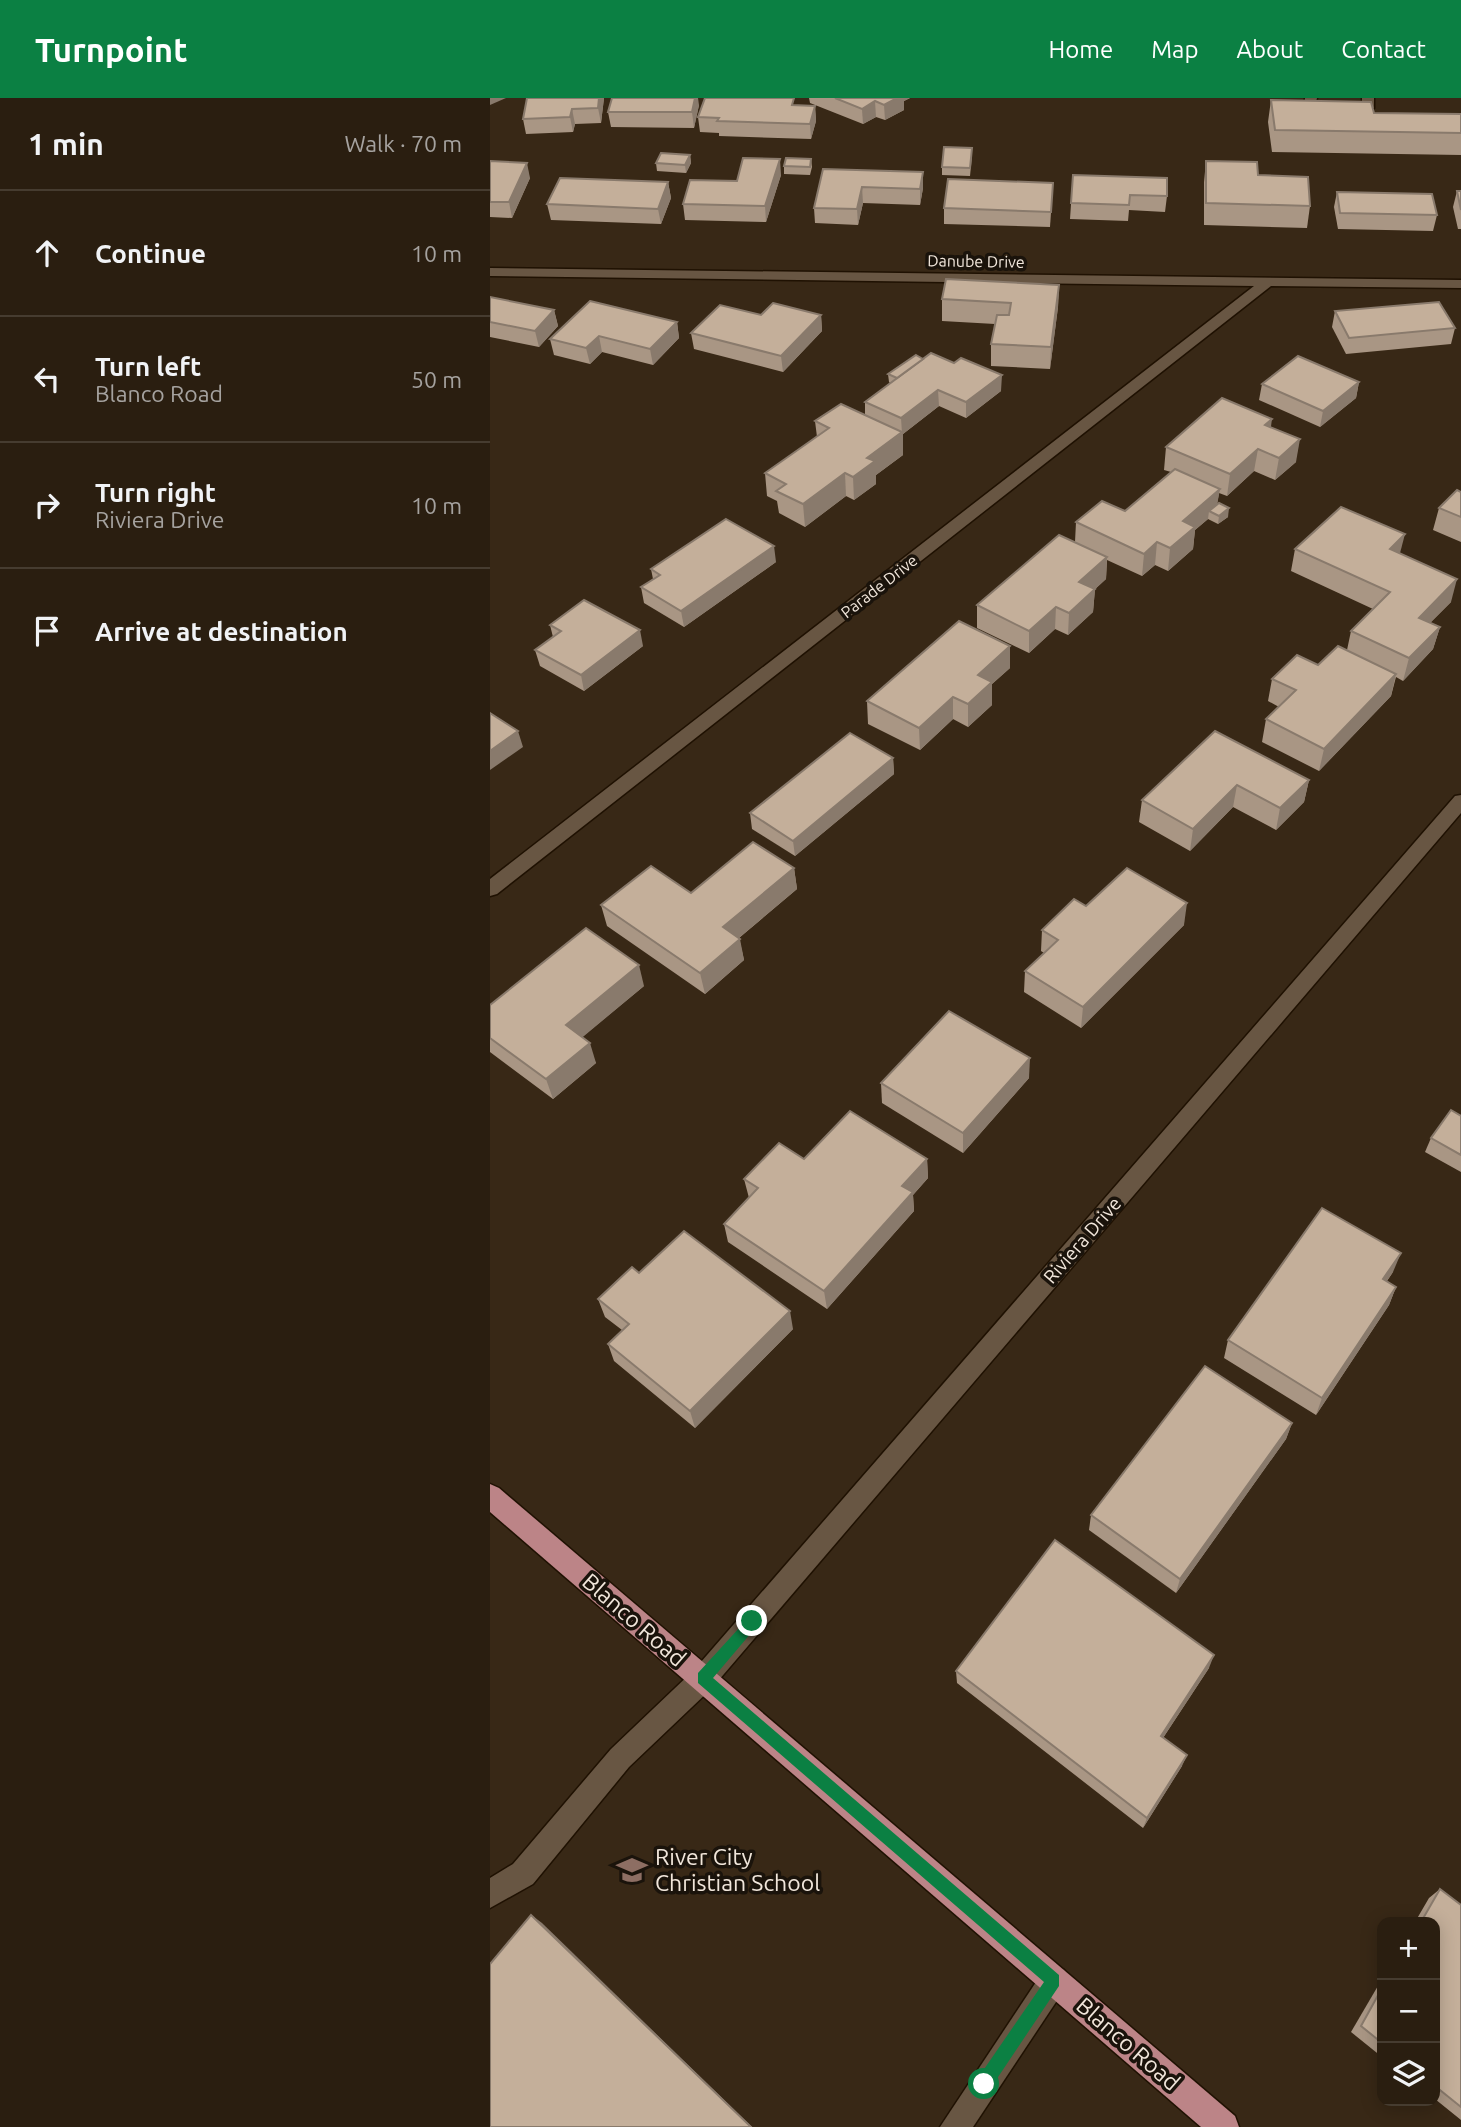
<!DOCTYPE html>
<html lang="en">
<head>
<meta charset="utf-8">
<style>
	body { margin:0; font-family:Ubuntu,sans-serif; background:#362b1e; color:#f1f3f6 }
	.controls { position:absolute; right:21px; bottom:21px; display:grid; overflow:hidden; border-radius:14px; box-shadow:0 4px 18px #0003 }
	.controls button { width:63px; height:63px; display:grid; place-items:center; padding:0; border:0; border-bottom:2px solid #463c30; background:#2a1e10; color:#f1f3f6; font:35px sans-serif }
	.stop { position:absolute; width:21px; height:21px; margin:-16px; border:5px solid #0b8043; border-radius:50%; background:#fff }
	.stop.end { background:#0b8043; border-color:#fff; box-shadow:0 2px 7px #0008 }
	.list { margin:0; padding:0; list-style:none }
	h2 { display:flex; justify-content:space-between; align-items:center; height:91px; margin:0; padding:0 28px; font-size:30px }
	h2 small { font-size:23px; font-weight:400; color:#a5a29f }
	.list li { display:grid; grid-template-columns:46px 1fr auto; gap:21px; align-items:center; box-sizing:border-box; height:126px; padding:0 28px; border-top:2px solid #463c30 }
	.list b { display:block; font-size:26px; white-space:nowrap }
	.list p { margin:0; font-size:23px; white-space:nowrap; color:#a5a29f }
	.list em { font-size:23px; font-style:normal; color:#a5a29f }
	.icon { flex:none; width:38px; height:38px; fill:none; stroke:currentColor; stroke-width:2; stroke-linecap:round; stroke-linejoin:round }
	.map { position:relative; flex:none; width:971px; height:2029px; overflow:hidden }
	header { display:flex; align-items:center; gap:42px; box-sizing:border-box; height:98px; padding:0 35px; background:#0b8043; color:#fff }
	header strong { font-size:33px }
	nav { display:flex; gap:38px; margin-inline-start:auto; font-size:24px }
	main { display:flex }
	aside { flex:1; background:#2a1e10 }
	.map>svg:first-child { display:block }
</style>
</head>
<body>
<header>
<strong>Turnpoint</strong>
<nav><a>Home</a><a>Map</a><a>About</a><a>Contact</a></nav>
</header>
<main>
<aside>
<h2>1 min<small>Walk · 70 m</small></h2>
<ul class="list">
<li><svg class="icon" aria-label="ahead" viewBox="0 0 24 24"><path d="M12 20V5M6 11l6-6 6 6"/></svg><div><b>Continue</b></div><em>10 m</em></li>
<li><svg class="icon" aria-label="left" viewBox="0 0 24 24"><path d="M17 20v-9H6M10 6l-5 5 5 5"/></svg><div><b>Turn left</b><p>Blanco Road</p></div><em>50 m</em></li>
<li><svg class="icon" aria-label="right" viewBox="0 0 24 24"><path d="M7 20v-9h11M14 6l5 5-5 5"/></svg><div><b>Turn right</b><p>Riviera Drive</p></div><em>10 m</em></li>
<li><svg class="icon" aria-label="arrive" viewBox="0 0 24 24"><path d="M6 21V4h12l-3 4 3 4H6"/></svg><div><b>Arrive at destination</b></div></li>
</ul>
</aside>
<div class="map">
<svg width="971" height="2029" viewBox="0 0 971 2029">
	<rect width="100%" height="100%" fill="#382816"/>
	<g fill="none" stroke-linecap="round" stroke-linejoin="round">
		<g stroke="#1f1102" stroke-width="3">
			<g id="minor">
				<polygon points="815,0 827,0 825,8 848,12 872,8 872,0 884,0 884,10 848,20 814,14"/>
				<polygon points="0,170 971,182 971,190 781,188 7,796 0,798 0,781 764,188 0,178"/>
				<polygon points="971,697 971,715 222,1590 139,1669 43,1786 0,1810 0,1780 23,1766 121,1651 204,1572 965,698"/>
				<polygon points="564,1868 574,1872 578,1882 574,1892 483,2029 450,2029 554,1872"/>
			</g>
		</g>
		<g stroke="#1f1102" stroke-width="3">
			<polygon id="major" points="0,1386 9,1390 745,2018 749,2029 711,2029 0,1414"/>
		</g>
		<use href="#minor" fill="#685643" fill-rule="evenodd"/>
		<use href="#major" fill="#bc8487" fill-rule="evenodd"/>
	</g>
	<g fill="#a99684">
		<polygon points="37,0 114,0 111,25 85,26 83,34 36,36 33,21"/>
		<polygon points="319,0 420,0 414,3 414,12 395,22 386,19 373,26 320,5"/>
		<polygon points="781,2 884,15 971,16 971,57 782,54 778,24"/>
		<polygon points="209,7 204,30 121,29 118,14"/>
		<polygon points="305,7 325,8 326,23 321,41 229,38 229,35 210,34 208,19"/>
		<polygon points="200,57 201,65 196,75 167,73 166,65"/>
		<polygon points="482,58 480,78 452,77 452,69"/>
		<polygon points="321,61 322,69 320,77 294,76 294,68"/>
		<polygon points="0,63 40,80 22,120 0,119"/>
		<polygon points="716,63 768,77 820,108 817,130 714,127 714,84"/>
		<polygon points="333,71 433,90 430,107 373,105 368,127 325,125 324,110"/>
		<polygon points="291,77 276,124 195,122 193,106 247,83"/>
		<polygon points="583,77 677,98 675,114 639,112 638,123 580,121"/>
		<polygon points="178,84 181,100 171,126 61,122 57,106"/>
		<polygon points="967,93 971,93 971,131 968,131 963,109"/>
		<polygon points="847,94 947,117 943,133 848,131 844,109"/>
		<polygon points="562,100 560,129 454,126 454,110"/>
		<polygon points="569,187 568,209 560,271 501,268 501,246 505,226 452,223 452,201"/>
		<polygon points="0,199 64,212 68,228 49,249 0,239"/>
		<polygon points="845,213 965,230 961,246 856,256 842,229"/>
		<polygon points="271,217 331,217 332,233 293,274 204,251 201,235"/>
		<polygon points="187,224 189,240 163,267 112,254 100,266 64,257 60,241"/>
		<polygon points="398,276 511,293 476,320 449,308 413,336 413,357 386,377 386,386 364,402 356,398 315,429 289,415 287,403 277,398 275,375 327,339 325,323 375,317 375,304 400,285 399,284"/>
		<polygon points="869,284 866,300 830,329 769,302 772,286"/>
		<polygon points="781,330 806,364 785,382 764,373 737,398 729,395 727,406 738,419 728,426 718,421 705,432 703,451 678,473 665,467 652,478 617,462 616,481 605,491 603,514 578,537 565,531 539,555 487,530 487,507 585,444 586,424 635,413 681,374 674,372 676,349"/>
		<polygon points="971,394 971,444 943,432 949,410"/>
		<polygon points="805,451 910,456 961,504 940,525 950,529 943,551 913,583 906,579 901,598 829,673 772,644 776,621 789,609 778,603 782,581 828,567 857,552 861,533 883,511 801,473"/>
		<polygon points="286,464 194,529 154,505 151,489 163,481 161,471"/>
		<polygon points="60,527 153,548 94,593 50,568 45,552 63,539"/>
		<polygon points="520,548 520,570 502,586 502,607 478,629 463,621 430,652 378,626 377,603"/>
		<polygon points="725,633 819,682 814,704 786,732 743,709 700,753 649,724 652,702"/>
		<polygon points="403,660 404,676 305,758 262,731 260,715"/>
		<polygon points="304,770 307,791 249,840 254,862 215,896 117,828 111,807 201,795"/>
		<polygon points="596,808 694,827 591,930 534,894 535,873 554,855 551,853 552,832"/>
		<polygon points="154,888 92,939 106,965 63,1001 0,954 0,907"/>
		<polygon points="539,980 473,1055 392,1005 391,985"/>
		<polygon points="971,1018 971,1074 935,1054 941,1040"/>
		<polygon points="314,1061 437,1061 438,1080 423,1097 424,1113 337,1211 238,1144 234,1126 259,1100 254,1081"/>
		<polygon points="903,1174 897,1183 906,1189 899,1207 826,1317 734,1260 738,1242"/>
		<polygon points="149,1175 303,1231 205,1330 124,1263 118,1246 132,1232 115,1219 108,1201"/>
		<polygon points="802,1325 796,1341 686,1495 599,1432 601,1417"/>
		<polygon points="719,1570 673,1640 692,1668 653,1730 467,1585 466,1573"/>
		<polygon points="950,1791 971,1807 971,2022 945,2001 945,1824 925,1824 939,1800"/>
		<polygon points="892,1881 892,1959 861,1934"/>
	</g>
	<g fill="#897a6c">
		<polygon points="0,0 16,0 0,7"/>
		<polygon points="109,0 114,0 111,25 108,10"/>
		<polygon points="205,0 208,0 209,7 204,30 202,14"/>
		<polygon points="405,0 420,0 414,3 414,12 395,22 394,7"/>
		<polygon points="385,3 386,19 373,26 372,11"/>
		<polygon points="325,8 326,23 321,41 320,26"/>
		<polygon points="82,11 85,26 83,34 80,19"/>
		<polygon points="200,57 201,65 196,75 195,67"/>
		<polygon points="290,61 291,77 276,124 275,108"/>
		<polygon points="37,65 40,80 22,120 19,104"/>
		<polygon points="433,74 433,90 430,107 430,91"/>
		<polygon points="178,84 181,100 171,126 168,111"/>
		<polygon points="372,89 373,105 368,127 367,111"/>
		<polygon points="569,187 568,209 560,271 561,249"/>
		<polygon points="64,212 68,228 49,249 45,233"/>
		<polygon points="331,217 332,233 293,274 291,258"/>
		<polygon points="187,224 189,240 163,267 160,251"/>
		<polygon points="109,238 112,254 100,266 96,250"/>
		<polygon points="512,277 511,293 476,320 476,304"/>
		<polygon points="869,284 866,300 830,329 833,313"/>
		<polygon points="448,292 449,308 413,336 413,357 386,377 386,386 364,402 363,379 377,360 412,335 411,320"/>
		<polygon points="782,321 779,343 775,327"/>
		<polygon points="810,341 806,364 785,382 789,360"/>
		<polygon points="768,351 764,373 737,398 740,376"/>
		<polygon points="355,375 356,398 315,429 313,406"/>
		<polygon points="730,391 726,413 719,413 718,421 705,432 703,451 678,473 680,450 693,423"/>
		<polygon points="739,410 738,419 728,426 729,418"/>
		<polygon points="915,436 909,459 900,451"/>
		<polygon points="667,444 665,467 652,478 654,456"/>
		<polygon points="284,448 286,464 194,529 191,513"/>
		<polygon points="617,459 616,481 588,507 589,484"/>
		<polygon points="967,481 961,504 923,542 929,520"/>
		<polygon points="605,491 603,514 578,537 579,515"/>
		<polygon points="566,509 565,531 539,555 539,533"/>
		<polygon points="950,529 943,551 913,583 919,560"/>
		<polygon points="150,532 153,548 94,593 91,577"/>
		<polygon points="520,548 520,570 502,586 502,607 478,629 478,606 488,577"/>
		<polygon points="906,576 901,598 829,673 834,651"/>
		<polygon points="463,599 463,621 430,652 429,630"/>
		<polygon points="28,633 33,649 0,672 0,653"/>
		<polygon points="403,660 404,676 305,758 303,743"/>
		<polygon points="819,682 814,704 786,732 790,710"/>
		<polygon points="747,687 743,709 700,753 703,731"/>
		<polygon points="304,770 307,791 237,850 233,829"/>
		<polygon points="697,805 694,827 591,930 593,909"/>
		<polygon points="250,841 254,862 215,896 210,875"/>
		<polygon points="149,867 154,888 82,948 76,927"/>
		<polygon points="100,945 106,965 63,1001 56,981"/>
		<polygon points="540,960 539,980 473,1055 473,1035"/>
		<polygon points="437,1061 438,1080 423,1097 424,1113 337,1211 334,1193 412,1088"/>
		<polygon points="911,1155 903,1174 885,1200 893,1181"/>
		<polygon points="906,1189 899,1207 826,1317 832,1300"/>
		<polygon points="300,1213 303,1231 205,1330 200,1313"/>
		<polygon points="802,1325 796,1341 686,1495 690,1481"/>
		<polygon points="724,1557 719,1570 667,1649 671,1638"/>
		<polygon points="697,1657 692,1668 653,1730 657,1720"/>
		<polygon points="41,1817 52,1825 262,2029 261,2029"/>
	</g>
	<g fill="#c4af9a" stroke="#897a6c" stroke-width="2">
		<polygon points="37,0 109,0 108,10 82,11 80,19 33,21"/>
		<polygon points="122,0 205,0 202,14 118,14"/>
		<polygon points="215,0 304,0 302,7 325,8 320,26 227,23 229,20 208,19"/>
		<polygon points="345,0 407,0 394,7 385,3 372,11"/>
		<polygon points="781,2 881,4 884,15 971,16 971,35 785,32"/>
		<polygon points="454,49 482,50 480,70 452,69"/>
		<polygon points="171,55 200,57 195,67 166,65"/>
		<polygon points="253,60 290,61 275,108 193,106 200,82 247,83"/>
		<polygon points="296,60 321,61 320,69 294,68"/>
		<polygon points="0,63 37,65 19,104 0,104"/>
		<polygon points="716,63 767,64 768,77 818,79 820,108 716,105"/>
		<polygon points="333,71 433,74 430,91 372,89 367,111 324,110"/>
		<polygon points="583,77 677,80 677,98 640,97 639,107 581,105"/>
		<polygon points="70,80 178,84 168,111 57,106"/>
		<polygon points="458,81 563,85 561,114 454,110"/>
		<polygon points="967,93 971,93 971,112"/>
		<polygon points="847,94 942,96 947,117 850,115"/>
		<polygon points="456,181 569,187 561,249 501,246 507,217 519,217 521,205 452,201"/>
		<polygon points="0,199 64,212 45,233 0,224"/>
		<polygon points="100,203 187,224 160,251 109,238 96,250 60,241"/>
		<polygon points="949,204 965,230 859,240 845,213"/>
		<polygon points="283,205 331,217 291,258 201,235 230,207 271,217"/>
		<polygon points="441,255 464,265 471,260 512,277 476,304 448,292 411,320 375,304"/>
		<polygon points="426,257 433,261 407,280 398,276"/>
		<polygon points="808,258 869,284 833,313 772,286"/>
		<polygon points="732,300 782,321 775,327 810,341 789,360 768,351 740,376 676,349"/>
		<polygon points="351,306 412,334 377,360 385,363 363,379 355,375 313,406 286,393 296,386 275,375 339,330 325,323"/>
		<polygon points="685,371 730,391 693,423 705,429 680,450 667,444 654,456 586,424 612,403 635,413"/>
		<polygon points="967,392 971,394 971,419 949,410"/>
		<polygon points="729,405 739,410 729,418 719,413"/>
		<polygon points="851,409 915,436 900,451 967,481 929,520 950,529 919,560 861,533 900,494 805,451"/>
		<polygon points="236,421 284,448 191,513 151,489 170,477 161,471"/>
		<polygon points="569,437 617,459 589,484 605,491 579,515 566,509 539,533 487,507"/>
		<polygon points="94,502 150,532 91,577 45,552 71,533 60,527"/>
		<polygon points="469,523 520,548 488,577 502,584 478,606 463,599 429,630 377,603"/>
		<polygon points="848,548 906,576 834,651 776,621 806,592 782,581 807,557 828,567"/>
		<polygon points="0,615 28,633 0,653"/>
		<polygon points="725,633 819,682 790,710 747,687 703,731 652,702"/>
		<polygon points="360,635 403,660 303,743 260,715"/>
		<polygon points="263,744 304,770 233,829 250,841 210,875 111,807 161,768 201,795"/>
		<polygon points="637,770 697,805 593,909 535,873 568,842 552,832 584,801 596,808"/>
		<polygon points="96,830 149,867 76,927 100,945 56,981 0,940 0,907"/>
		<polygon points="459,913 540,960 473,1035 391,985"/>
		<polygon points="961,1012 971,1018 971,1057 941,1040"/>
		<polygon points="360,1013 437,1061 412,1088 423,1094 334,1193 234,1126 268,1090 254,1081 289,1045 314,1061"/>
		<polygon points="832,1110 911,1155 893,1181 906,1189 832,1300 738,1242"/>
		<polygon points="194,1133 300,1213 200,1313 118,1246 139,1226 108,1201 142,1169 149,1175"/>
		<polygon points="715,1268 802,1325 690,1481 601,1417"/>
		<polygon points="565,1442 724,1557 671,1638 697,1657 657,1720 466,1573"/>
		<polygon points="950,1791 971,1807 971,2009 945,1988 945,1824 931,1824"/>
		<polygon points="41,1817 261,2029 0,2029 0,1866"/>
		<polygon points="892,1890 892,1945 871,1928"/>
	</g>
	<polygon fill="#0b8043" points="262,1516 269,1523 267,1528 223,1580 569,1877 569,1888 500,1991 488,1991 488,1980 554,1884 208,1585 208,1575"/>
	<defs>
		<g id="school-bare" transform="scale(2.415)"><path d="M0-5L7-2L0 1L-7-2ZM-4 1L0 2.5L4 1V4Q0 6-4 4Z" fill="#8d6e63" stroke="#1a130b" stroke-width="2.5" paint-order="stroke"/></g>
	</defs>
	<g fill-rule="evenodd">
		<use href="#school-bare" x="142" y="1772"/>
	</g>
	<g text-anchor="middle" stroke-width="7" stroke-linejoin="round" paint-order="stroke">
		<g font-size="16" fill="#f1e6db" stroke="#1a130b">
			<text transform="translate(486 163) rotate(1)" y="6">Danube Drive</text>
			<text transform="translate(389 488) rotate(-38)" y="6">Parade Drive</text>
		</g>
		<g font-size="19" fill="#f1e6db" stroke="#1a130b">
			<text transform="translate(592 1142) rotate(-49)" y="7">Riviera Drive</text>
		</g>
		<g font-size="23" fill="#f1e6db" stroke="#1a130b">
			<text transform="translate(144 1522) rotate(41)" y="8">Blanco Road</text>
			<text transform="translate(638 1946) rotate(41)" y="8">Blanco Road</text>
		</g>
		<g font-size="23" fill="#f1e6db" stroke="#1a130b" text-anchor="start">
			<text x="165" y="1767">River City<tspan x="165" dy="26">Christian School</tspan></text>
		</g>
	</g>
</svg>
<div class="controls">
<button>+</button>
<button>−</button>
<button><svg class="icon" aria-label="layers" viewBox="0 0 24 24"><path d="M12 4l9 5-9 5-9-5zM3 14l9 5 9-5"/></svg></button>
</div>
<div class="stop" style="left:494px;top:1986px"></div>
<div class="stop end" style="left:262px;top:1523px"></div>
</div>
</main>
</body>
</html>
